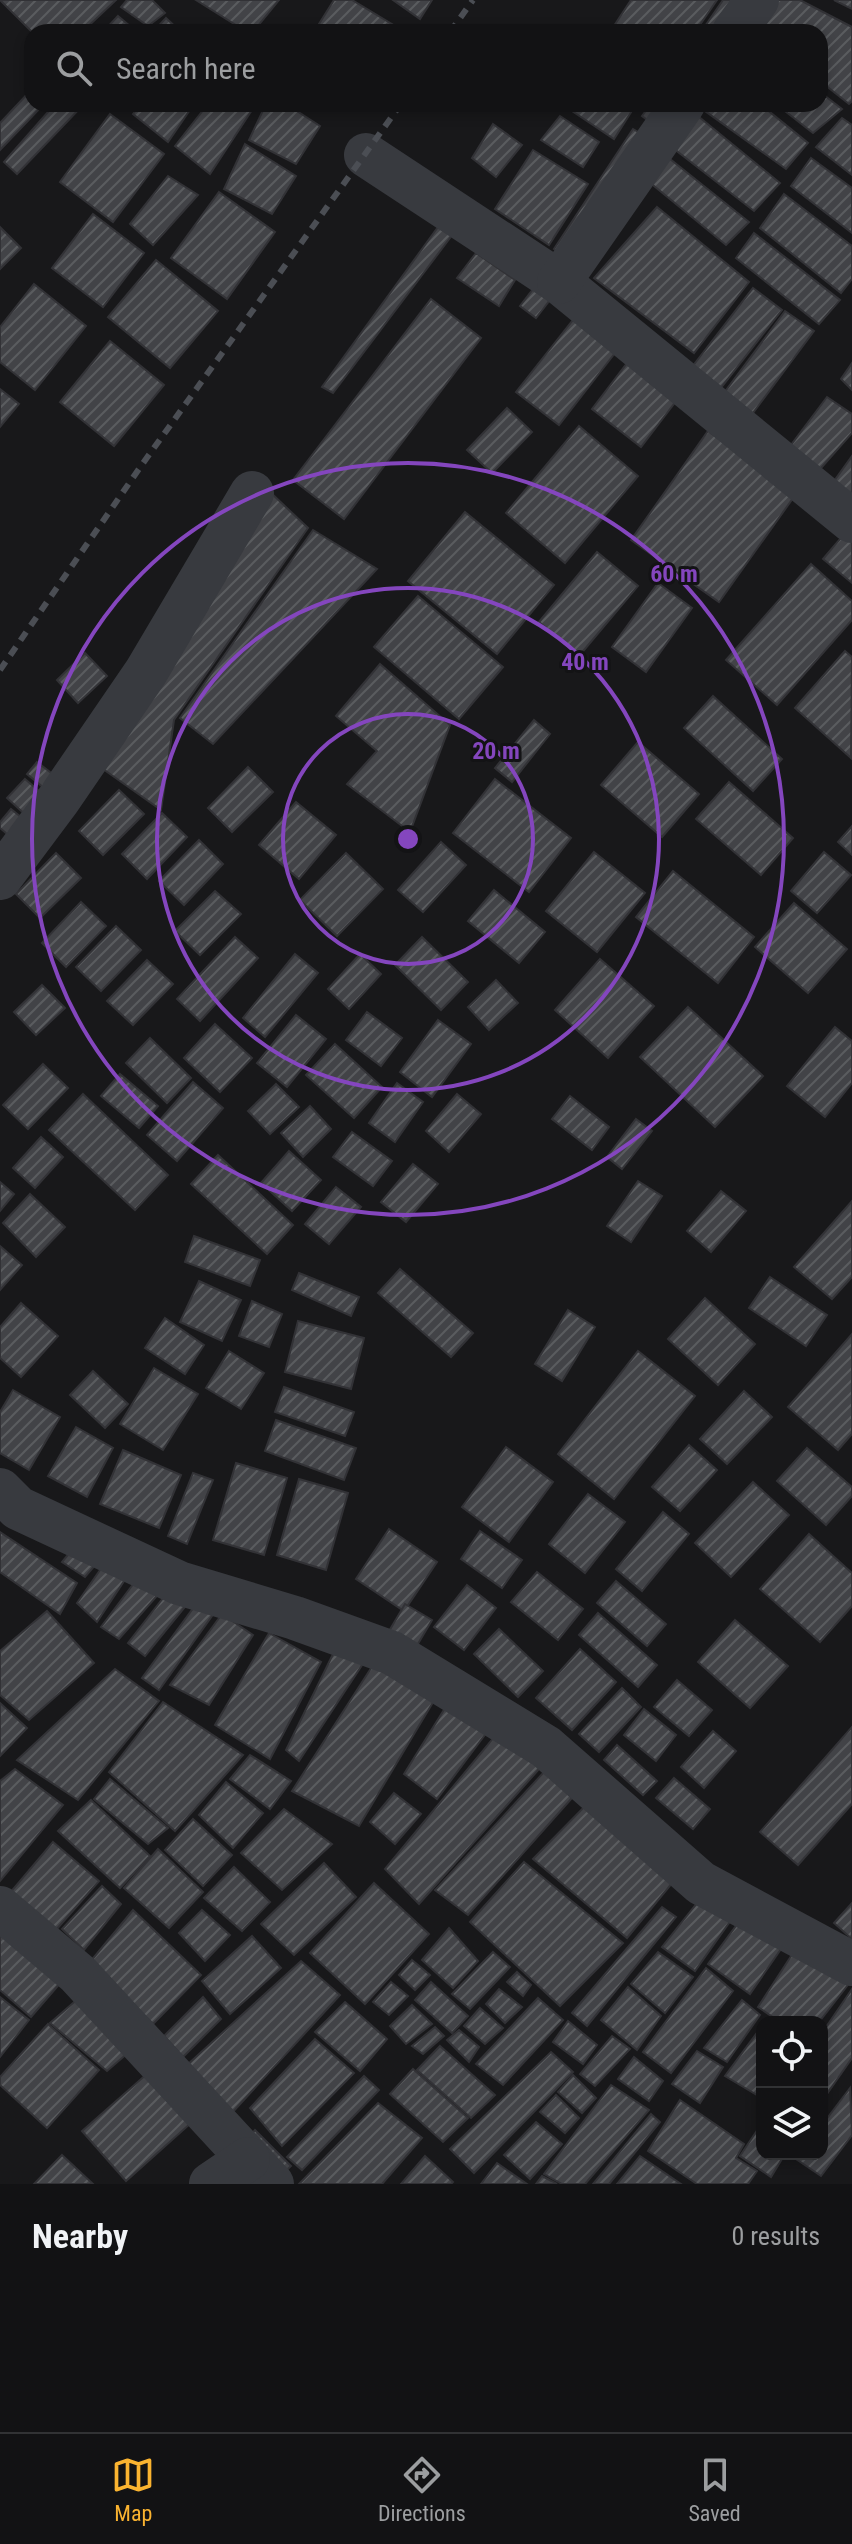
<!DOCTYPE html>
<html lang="en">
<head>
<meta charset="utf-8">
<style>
	body { margin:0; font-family:"Roboto Condensed",sans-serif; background:#1f2022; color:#f1f3f6 }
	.controls { position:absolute; right:24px; bottom:24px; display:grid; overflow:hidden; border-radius:16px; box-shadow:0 4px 12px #0003 }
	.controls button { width:72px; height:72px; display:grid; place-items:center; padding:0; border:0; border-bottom:2px solid #313234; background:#121214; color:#f1f3f6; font:40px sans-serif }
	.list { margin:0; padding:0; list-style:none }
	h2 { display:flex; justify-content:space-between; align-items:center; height:104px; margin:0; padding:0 32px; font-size:34px }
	h2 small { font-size:26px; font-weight:400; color:#9c9ea0 }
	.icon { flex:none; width:44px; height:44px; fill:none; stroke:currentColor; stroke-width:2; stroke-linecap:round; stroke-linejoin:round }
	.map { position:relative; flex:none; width:852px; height:2184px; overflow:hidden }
	.search { position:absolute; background:#121214; box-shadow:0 4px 12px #0003; left:24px; right:24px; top:24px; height:88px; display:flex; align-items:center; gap:20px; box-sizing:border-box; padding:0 28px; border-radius:24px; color:#9c9ea0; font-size:30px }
	.sheet { height:248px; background:#121214 }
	nav { display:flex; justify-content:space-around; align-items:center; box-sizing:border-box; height:112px; border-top:2px solid #313234; background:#121214; font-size:22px; color:#9c9ea0 }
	nav a { display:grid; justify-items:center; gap:4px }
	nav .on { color:#fab330 }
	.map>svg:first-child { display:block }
</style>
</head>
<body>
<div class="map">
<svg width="852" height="2184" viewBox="0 0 852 2184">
	<defs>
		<pattern id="building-hatch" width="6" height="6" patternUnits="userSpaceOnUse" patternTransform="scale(2)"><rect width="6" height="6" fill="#424347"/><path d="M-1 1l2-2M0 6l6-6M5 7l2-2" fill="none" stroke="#5a5c5f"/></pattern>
	</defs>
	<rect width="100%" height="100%" fill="#18181a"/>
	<g fill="url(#building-hatch)" stroke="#323236" stroke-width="2">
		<polygon points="0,0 116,0 82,32 32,32"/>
		<polygon points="127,0 152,0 165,13 148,26 121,7"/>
		<polygon points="196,0 279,0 253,32 247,32"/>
		<polygon points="334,0 352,0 405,32 314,32"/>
		<polygon points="393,0 432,0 420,19"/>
		<polygon points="631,0 717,0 695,32 610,32"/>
		<polygon points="723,0 749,0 726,32 701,32"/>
		<polygon points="774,0 800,0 852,27 852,101 849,104 820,81 820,32 757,32"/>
		<polygon points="834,0 852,0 852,9"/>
		<polygon points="118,16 137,32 103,32"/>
		<polygon points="166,18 181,32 153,32"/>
		<polygon points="32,89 32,104 44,104 0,150 0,123"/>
		<polygon points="820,92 842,109 813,133 776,104 820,104"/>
		<polygon points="55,104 84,104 17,174 4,162"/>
		<polygon points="141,104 194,104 168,142 133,114"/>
		<polygon points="208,104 256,104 210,174 175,146"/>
		<polygon points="266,104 286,104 320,126 296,164 249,140"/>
		<polygon points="576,104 625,104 633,109 614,139 572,111"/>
		<polygon points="651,104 675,104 658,128 642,116"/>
		<polygon points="700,104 760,104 808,143 786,169 698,106"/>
		<polygon points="693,112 780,183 754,211 669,145"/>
		<polygon points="110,114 164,154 113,222 60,182"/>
		<polygon points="560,116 599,142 583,167 541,140"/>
		<polygon points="842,118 852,125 852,175 816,147"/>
		<polygon points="493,124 522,145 496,177 472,158"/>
		<polygon points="633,129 650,139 568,258 554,249"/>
		<polygon points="245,144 296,176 272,214 224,189"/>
		<polygon points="533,150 588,184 549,245 495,209"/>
		<polygon points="665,155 749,222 726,245 648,181"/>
		<polygon points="811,158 852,188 852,233 791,186"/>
		<polygon points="168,176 198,195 153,245 130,224"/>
		<polygon points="219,192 275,232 227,299 171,258"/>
		<polygon points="784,194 852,246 852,279 841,293 760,228"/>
		<polygon points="657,207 749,282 694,353 594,278"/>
		<polygon points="93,214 144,253 103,307 52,268"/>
		<polygon points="0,227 21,248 0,269"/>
		<polygon points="438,227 453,234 333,393 322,387"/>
		<polygon points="754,233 840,300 819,324 736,258"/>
		<polygon points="476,253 515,280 499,306 457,278"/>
		<polygon points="156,260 218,311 170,368 108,317"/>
		<polygon points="34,284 86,326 35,390 0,362 0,327"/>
		<polygon points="537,284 553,296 536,318 520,306"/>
		<polygon points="753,288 782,310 720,389 692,367"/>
		<polygon points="431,299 481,338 344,519 293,480"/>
		<polygon points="785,311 814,331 750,417 724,393"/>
		<polygon points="573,320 615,353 559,425 516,392"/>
		<polygon points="110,341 164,385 114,446 60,402"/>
		<polygon points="634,354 683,392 641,447 592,409"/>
		<polygon points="852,363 852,390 841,379"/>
		<polygon points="0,389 19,404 0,427"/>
		<polygon points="827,397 852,414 852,433 814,476 788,449"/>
		<polygon points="507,408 532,432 492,473 467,450"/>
		<polygon points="579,426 638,476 565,563 506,513"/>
		<polygon points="708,431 796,494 719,602 631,540"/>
		<polygon points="852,456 852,504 832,484"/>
		<polygon points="269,491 308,528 174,720 161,810 103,769"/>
		<polygon points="465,512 554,585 497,654 408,581"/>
		<polygon points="852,525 852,583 823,559"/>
		<polygon points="313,530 377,569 213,744 180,718"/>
		<polygon points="597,552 638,586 579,656 539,622"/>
		<polygon points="811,564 852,601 852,620 777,705 726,660"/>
		<polygon points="658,583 692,608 646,672 612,647"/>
		<polygon points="418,596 503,667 459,719 374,647"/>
		<polygon points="845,651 852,657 851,758 795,708"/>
		<polygon points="85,653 107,676 78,703 57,680"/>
		<polygon points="380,664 450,725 410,832 347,784 377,751 336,716"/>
		<polygon points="713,696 782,759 753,791 684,728"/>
		<polygon points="534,720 550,734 512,782 495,768"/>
		<polygon points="638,742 699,794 662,837 601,785"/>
		<polygon points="37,762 59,779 49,792 27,774"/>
		<polygon points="248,767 273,792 232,832 208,808"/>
		<polygon points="25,779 46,797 28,817 7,798"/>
		<polygon points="495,779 571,838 529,892 453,833"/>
		<polygon points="729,782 793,838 761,875 696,819"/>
		<polygon points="119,790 144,814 103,855 79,831"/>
		<polygon points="296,802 336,835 299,879 259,845"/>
		<polygon points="11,809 27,822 13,839 0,828 0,822"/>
		<polygon points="162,813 187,837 147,879 122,854"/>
		<polygon points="852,826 852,855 838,842"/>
		<polygon points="199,840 223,864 184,905 159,881"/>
		<polygon points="441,842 466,865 423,912 398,890"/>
		<polygon points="594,852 645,893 597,952 546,911"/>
		<polygon points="824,852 851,875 817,913 791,891"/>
		<polygon points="56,853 81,878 40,918 16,894"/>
		<polygon points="346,853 383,889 337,936 300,900"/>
		<polygon points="673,871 754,937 718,983 636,917"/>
		<polygon points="494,890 545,932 519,963 468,921"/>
		<polygon points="215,891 241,914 200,955 175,931"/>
		<polygon points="81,902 106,926 66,967 42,943"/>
		<polygon points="794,903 847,949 808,993 755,947"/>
		<polygon points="116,926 141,950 101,991 76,967"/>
		<polygon points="235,937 258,958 200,1021 177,999"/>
		<polygon points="422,937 468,982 441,1010 395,965"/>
		<polygon points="295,954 318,973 265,1037 243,1018"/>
		<polygon points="360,954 381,974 349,1009 328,989"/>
		<polygon points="600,959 654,1006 608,1058 555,1010"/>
		<polygon points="147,960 173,984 133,1025 107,1001"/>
		<polygon points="496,980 518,1003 489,1030 468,1007"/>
		<polygon points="42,985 65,1008 36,1035 14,1012"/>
		<polygon points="688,1007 763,1076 715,1127 640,1057"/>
		<polygon points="367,1012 402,1038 381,1066 346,1040"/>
		<polygon points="296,1015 326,1039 287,1087 257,1063"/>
		<polygon points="438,1020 471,1044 432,1097 400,1072"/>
		<polygon points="215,1024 252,1058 220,1092 184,1058"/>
		<polygon points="835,1027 852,1041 852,1083 825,1117 787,1086"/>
		<polygon points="150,1038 191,1078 167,1103 126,1063"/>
		<polygon points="335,1044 382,1087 354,1118 306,1075"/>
		<polygon points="43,1064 68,1088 28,1129 3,1105"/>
		<polygon points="120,1074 158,1106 139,1128 101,1096"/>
		<polygon points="193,1082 223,1108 177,1161 147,1135"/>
		<polygon points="397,1083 423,1102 395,1142 369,1123"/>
		<polygon points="276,1084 299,1107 270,1134 248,1111"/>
		<polygon points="83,1094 168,1175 135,1210 49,1130"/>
		<polygon points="457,1094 481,1114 449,1152 426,1131"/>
		<polygon points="570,1096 609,1127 592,1150 552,1119"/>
		<polygon points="310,1106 331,1129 303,1157 281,1133"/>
		<polygon points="636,1119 652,1131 622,1169 607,1157"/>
		<polygon points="352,1132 392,1161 373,1186 333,1157"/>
		<polygon points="41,1137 63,1157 35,1188 13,1168"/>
		<polygon points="289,1151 321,1180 292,1211 261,1183"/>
		<polygon points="218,1155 293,1225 267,1254 191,1184"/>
		<polygon points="413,1164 438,1184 406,1222 381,1202"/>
		<polygon points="638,1181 662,1196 631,1242 607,1226"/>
		<polygon points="0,1182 14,1194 0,1211"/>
		<polygon points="336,1187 361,1207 329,1244 305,1224"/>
		<polygon points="721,1191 746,1211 711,1252 687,1231"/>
		<polygon points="30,1194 65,1227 36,1257 3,1223"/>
		<polygon points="852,1201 852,1277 832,1299 794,1267"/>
		<polygon points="194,1236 260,1260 250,1286 185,1262"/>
		<polygon points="0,1246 22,1265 0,1290"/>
		<polygon points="400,1269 473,1333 451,1357 378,1293"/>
		<polygon points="299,1273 359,1297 351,1316 292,1290"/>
		<polygon points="770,1277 827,1315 806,1346 749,1308"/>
		<polygon points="199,1281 241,1300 222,1341 180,1322"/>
		<polygon points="705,1298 755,1344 718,1385 668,1339"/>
		<polygon points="252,1301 282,1314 269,1347 239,1336"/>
		<polygon points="21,1303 58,1336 21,1377 0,1358 0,1327"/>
		<polygon points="568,1310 595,1327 562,1381 535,1364"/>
		<polygon points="165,1318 204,1345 185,1374 145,1348"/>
		<polygon points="298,1321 364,1338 351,1389 285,1372"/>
		<polygon points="852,1334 852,1434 838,1450 788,1407"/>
		<polygon points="229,1351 264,1373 241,1409 206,1388"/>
		<polygon points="638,1351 695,1396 614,1499 558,1454"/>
		<polygon points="154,1368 198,1394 163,1450 120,1424"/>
		<polygon points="93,1371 128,1404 105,1428 70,1395"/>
		<polygon points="284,1387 354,1412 345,1436 275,1412"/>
		<polygon points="13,1390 60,1417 29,1470 0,1453 0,1412"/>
		<polygon points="744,1391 772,1417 727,1464 700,1439"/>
		<polygon points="276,1420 356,1448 344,1480 265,1451"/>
		<polygon points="76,1427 113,1448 87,1497 48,1476"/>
		<polygon points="689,1445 717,1470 680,1511 652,1487"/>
		<polygon points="506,1447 553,1482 509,1542 462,1507"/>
		<polygon points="807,1448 852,1487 852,1496 826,1525 777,1481"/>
		<polygon points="123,1450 181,1475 159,1528 100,1504"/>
		<polygon points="236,1463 287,1478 264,1555 213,1540"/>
		<polygon points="193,1473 213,1480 187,1544 168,1536"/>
		<polygon points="299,1479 348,1493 326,1570 277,1555"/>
		<polygon points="753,1482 789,1515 731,1577 695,1543"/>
		<polygon points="588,1494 625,1522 585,1573 549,1544"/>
		<polygon points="663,1512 689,1534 642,1591 616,1569"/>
		<polygon points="389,1529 437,1562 404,1611 356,1579"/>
		<polygon points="480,1531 522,1560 502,1588 461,1559"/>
		<polygon points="0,1532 77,1583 60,1614 0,1572"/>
		<polygon points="809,1534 852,1573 852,1606 820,1642 760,1589"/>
		<polygon points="76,1545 103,1556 85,1577 62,1562"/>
		<polygon points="107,1560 130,1572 97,1622 77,1603"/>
		<polygon points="537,1572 583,1609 558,1640 511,1602"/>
		<polygon points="140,1575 163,1589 119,1639 101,1627"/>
		<polygon points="616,1581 666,1624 647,1646 597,1603"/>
		<polygon points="467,1585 496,1608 464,1650 434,1627"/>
		<polygon points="167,1593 188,1603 145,1656 128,1643"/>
		<polygon points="197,1603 217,1609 159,1690 142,1678"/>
		<polygon points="405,1604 432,1620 412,1654 385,1638"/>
		<polygon points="47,1611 94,1663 29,1720 0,1695 0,1651"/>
		<polygon points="598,1613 657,1665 638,1687 579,1635"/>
		<polygon points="222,1614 253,1635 209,1705 170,1685"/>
		<polygon points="735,1620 788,1666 750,1708 698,1662"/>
		<polygon points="499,1629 543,1671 518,1697 474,1654"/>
		<polygon points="269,1633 321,1662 270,1759 215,1725"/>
		<polygon points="580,1649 616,1682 572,1730 536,1698"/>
		<polygon points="335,1650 366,1659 299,1761 286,1750"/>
		<polygon points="375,1662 438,1694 359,1826 292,1791"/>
		<polygon points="115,1669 159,1701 78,1800 17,1760"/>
		<polygon points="677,1680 712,1710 689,1736 654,1707"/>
		<polygon points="622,1688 641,1707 599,1752 579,1734"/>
		<polygon points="163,1702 243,1755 175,1831 109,1772"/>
		<polygon points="0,1703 27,1728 0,1756"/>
		<polygon points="447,1705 487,1732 437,1799 404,1774"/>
		<polygon points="644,1709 676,1735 656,1761 624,1735"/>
		<polygon points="852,1727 852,1804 798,1865 760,1832"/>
		<polygon points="713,1731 736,1751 704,1788 681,1767"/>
		<polygon points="495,1736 540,1768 419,1904 385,1869"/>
		<polygon points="617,1745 657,1781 643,1795 604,1760"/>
		<polygon points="250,1755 291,1781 270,1809 230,1779"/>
		<polygon points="15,1769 63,1805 0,1881 0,1781"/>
		<polygon points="545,1771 572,1798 468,1915 435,1890"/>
		<polygon points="674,1778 710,1809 693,1829 656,1798"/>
		<polygon points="110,1779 168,1828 148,1844 94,1799"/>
		<polygon points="226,1782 263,1813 233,1848 199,1815"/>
		<polygon points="394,1793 421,1814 395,1844 370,1822"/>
		<polygon points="91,1800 150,1856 120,1888 58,1831"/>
		<polygon points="590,1801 677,1877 627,1938 533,1859"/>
		<polygon points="284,1809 332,1844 282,1890 241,1853"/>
		<polygon points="193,1819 232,1855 203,1886 165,1850"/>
		<polygon points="53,1842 99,1881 55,1931 9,1894"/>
		<polygon points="158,1849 203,1892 169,1928 124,1888"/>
		<polygon points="524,1862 623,1943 560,2006 470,1922"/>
		<polygon points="324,1863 356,1897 294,1955 261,1924"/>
		<polygon points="234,1867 270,1902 242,1931 204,1898"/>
		<polygon points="374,1883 429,1934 365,2004 310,1953"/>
		<polygon points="102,1886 121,1904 84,1950 62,1929"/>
		<polygon points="705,1893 736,1913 695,1971 662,1947"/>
		<polygon points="852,1903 852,1939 834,1923"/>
		<polygon points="662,1907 676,1917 587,2026 572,2013"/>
		<polygon points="133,1910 201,1975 153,2024 90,1962"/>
		<polygon points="202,1910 230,1935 205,1961 179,1933"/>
		<polygon points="0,1917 68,1974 31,2017 0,1990"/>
		<polygon points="741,1919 781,1949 750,1994 708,1964"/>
		<polygon points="449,1928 478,1961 453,1988 422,1960"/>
		<polygon points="252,1936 281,1968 230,2014 202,1981"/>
		<polygon points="795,1950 851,1981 819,2022 780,2022 758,2007"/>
		<polygon points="493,1952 510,1967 470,2009 452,1994"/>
		<polygon points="658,1952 693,1977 665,2013 631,1984"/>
		<polygon points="412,1960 430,1975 415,1990 399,1975"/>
		<polygon points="301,1961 340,1995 231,2114 187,2065"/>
		<polygon points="706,1968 733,1991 671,2073 643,2052"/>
		<polygon points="517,1972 531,1985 523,1996 507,1982"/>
		<polygon points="391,1982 408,1996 389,2015 373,2002"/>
		<polygon points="431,1982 468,2016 452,2033 415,2000"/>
		<polygon points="628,1987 661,2016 637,2050 601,2020"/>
		<polygon points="499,1989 522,2007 505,2023 486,2004"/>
		<polygon points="852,1989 852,2058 822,2101 822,2033"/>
		<polygon points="0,1997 29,2020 0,2057"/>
		<polygon points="203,1997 221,2019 183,2057 164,2036"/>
		<polygon points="79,1998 129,2052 107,2071 50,2023"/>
		<polygon points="538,1998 563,2020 503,2085 476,2064"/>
		<polygon points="742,2000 760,2015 727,2062 704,2048"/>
		<polygon points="345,2002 387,2039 360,2071 315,2032"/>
		<polygon points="412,2005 432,2024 406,2044 390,2026"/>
		<polygon points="480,2008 503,2028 485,2044 464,2026"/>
		<polygon points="568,2021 597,2045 583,2064 553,2042"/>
		<polygon points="48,2024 99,2070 47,2128 0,2085 0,2077"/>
		<polygon points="762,2026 762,2098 725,2076"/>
		<polygon points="435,2027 444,2036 423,2054 412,2046"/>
		<polygon points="459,2030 479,2047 469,2062 447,2040"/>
		<polygon points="612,2036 630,2049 595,2086 580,2074"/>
		<polygon points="315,2039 354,2073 282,2146 250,2108"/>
		<polygon points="440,2046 495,2095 471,2118 417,2070"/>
		<polygon points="697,2051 723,2067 700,2103 672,2084"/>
		<polygon points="551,2052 573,2072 474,2173 450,2149"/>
		<polygon points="634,2057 663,2081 649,2101 618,2079"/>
		<polygon points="413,2069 468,2118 443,2142 390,2094"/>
		<polygon points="147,2074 191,2123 126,2181 82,2131"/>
		<polygon points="573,2075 596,2098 582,2113 558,2092"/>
		<polygon points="364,2076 379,2090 302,2170 287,2157"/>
		<polygon points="611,2085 649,2110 585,2184 562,2184 544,2174"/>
		<polygon points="850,2088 852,2135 821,2176 796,2159 800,2154 822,2154 822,2125"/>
		<polygon points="556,2095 579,2118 565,2133 540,2112"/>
		<polygon points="680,2100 744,2144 736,2158 757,2171 748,2184 697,2184 648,2151"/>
		<polygon points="378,2103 422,2138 382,2184 299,2184"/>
		<polygon points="651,2114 660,2122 609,2184 593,2184"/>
		<polygon points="536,2122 562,2144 530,2179 504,2155"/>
		<polygon points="762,2123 762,2154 785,2154 771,2177 740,2156"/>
		<polygon points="255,2130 291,2166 278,2178 243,2144"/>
		<polygon points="62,2155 93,2184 34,2184"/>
		<polygon points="425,2156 453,2182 451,2184 401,2184"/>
		<polygon points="640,2156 681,2184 617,2184"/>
		<polygon points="497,2163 527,2184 481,2184"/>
		<polygon points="542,2176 557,2184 536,2184"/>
	</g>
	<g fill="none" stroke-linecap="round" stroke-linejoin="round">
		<g stroke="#383a3f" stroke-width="44">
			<polyline points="734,32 757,0"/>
			<polyline points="366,155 559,282 852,521"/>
			<polyline points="559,282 683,104"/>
			<polyline points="0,878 59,799 146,672 252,493"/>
			<polyline points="0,1490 18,1508 179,1583 295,1618 392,1653 546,1747 701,1883 852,1964"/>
			<polyline points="0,1908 78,1974 272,2184"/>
			<polyline points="211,2184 248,2159"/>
		</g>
		<g stroke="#4b4e54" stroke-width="6" stroke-dasharray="10 8" stroke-linecap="butt">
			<polyline points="450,32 473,0"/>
			<polyline points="0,670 141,466 401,104"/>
		</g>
	</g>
	<g fill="none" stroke="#8446be" stroke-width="4">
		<circle cx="408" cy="839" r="125"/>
		<circle cx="408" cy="839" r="251"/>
		<circle cx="408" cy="839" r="376"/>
	</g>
	<circle cx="408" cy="839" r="12" fill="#8446be" stroke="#131315" stroke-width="4"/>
	<g font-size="24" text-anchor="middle" font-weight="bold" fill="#8446be" stroke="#131315" stroke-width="6" stroke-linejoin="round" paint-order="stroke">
		<text x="674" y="582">60 m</text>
		<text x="585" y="670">40 m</text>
		<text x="496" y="759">20 m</text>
	</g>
</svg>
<div class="controls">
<button><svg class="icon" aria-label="locate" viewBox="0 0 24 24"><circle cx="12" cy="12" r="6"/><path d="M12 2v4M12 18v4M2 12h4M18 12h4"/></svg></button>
<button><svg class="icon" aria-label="layers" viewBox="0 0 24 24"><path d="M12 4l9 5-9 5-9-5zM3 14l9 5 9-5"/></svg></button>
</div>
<div class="search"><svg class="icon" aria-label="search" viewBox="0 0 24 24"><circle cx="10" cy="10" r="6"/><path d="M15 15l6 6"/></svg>Search here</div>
</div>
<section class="sheet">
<h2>Nearby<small>0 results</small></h2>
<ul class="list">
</ul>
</section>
<nav>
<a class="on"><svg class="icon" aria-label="map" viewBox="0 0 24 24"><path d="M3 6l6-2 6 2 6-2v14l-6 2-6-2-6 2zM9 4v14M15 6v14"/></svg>Map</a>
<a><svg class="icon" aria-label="directions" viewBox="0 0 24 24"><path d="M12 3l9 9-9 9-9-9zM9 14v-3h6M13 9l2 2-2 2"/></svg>Directions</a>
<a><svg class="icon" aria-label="saved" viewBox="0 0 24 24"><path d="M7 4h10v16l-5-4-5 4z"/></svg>Saved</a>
</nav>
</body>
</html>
